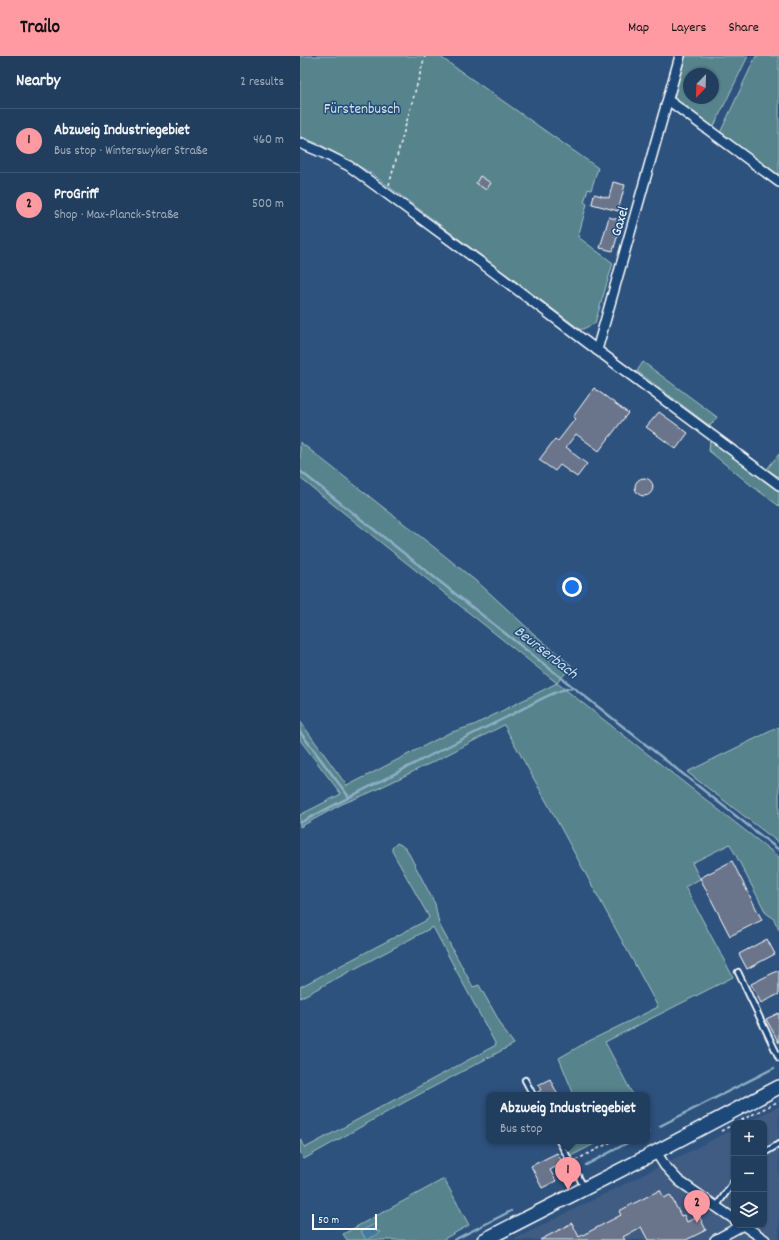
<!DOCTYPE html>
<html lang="en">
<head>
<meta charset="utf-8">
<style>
	body { margin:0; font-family:Dekko,sans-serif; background:#2e4967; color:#f1f3f6 }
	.controls { position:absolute; right:12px; bottom:12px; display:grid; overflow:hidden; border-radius:8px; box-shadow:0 1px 3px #0004 }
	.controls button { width:36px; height:36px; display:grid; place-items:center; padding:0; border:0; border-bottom:1px solid #3f5773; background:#223e5e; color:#f1f3f6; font:20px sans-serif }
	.compass { position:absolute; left:383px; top:12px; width:36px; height:36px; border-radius:50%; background:#223e5e; box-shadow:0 1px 3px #0004; rotate:203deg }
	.scale { position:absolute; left:12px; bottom:10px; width:65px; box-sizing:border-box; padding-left:4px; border:2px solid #fff; border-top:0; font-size:11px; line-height:14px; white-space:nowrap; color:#fff; -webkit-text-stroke:3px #1f4a7a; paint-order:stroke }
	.you { position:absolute; left:272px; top:531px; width:14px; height:14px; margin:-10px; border:3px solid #fff; border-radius:50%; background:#1a73e8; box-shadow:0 0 0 6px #1a73e833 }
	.badge { display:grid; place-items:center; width:26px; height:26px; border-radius:50%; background:#ff9aa2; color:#111; font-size:13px; font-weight:700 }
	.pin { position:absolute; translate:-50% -33px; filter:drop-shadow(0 1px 2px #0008) }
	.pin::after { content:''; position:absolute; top:21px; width:14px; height:12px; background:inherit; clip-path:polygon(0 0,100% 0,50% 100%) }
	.popup { position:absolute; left:186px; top:1036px; width:164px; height:52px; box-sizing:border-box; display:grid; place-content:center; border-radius:8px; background:#223e5e; filter:drop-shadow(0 1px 3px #0005); font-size:13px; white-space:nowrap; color:#a2aebc }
	.popup b { font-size:15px; color:#f1f3f6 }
	.popup::after { content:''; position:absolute; left:50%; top:100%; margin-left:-8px; border:8px solid transparent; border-top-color:#223e5e }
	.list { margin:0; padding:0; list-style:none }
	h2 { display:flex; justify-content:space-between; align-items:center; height:52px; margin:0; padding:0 16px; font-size:17px }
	h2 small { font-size:13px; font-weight:400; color:#a2aebc }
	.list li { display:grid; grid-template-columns:26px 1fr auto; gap:12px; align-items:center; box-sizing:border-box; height:64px; padding:0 16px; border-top:1px solid #3f5773 }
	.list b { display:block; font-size:15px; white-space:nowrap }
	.list p { margin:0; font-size:13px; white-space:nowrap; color:#a2aebc }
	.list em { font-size:13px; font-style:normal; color:#a2aebc }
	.icon { flex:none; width:22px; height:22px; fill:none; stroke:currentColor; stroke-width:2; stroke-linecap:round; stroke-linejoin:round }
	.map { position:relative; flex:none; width:479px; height:1184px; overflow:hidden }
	header { display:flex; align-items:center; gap:24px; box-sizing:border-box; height:56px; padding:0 20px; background:#ff9aa2; color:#111 }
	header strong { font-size:19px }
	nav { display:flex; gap:22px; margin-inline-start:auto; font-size:14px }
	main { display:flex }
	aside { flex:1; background:#223e5e }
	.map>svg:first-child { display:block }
</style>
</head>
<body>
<header>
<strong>Trailo</strong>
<nav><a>Map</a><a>Layers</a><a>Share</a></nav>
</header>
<main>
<aside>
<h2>Nearby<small>2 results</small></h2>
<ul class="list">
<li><span class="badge">1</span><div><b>Abzweig Industriegebiet</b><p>Bus stop · Winterswyker Straße</p></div><em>460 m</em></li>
<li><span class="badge">2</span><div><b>ProGriff</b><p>Shop · Max-Planck-Straße</p></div><em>500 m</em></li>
</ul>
</aside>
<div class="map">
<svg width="479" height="1184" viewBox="0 0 479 1184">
	<rect width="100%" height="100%" fill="#2e527e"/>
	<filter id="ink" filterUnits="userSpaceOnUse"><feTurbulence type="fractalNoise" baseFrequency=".025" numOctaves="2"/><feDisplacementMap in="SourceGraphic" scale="8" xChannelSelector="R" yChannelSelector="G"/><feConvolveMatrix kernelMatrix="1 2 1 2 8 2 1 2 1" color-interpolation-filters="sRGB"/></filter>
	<g filter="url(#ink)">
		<polygon fill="#405c82" points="479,1050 479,1184 213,1184 434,1073 434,1169 464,1169 464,1067 445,1067"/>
		<g fill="#56838c" stroke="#aac1c6" fill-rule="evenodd">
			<path d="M0,0H139L298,112L291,134L288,133L284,146L287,148L278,181L313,207L295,267L281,274L72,118C49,104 25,90 0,80Z"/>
			<path d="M385,0H448L413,72L373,42ZM389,18H413V42H389Z"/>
			<polygon points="456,0 479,0 479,121 420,77"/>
			<polygon points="343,306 417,361 410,370 337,315"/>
			<polygon points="410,384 479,435 479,450 452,430 409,395"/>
			<polygon points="0,386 135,492 182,530 234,578 272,610 257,627 479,801 479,874 473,862 466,857 430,788 392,807 400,823 385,831 433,921 305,986 333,1039 274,1039 259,1002 287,986 358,951 250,752 204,669 137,704 69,737 42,748 0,771 0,759 41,738 0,684 0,665 47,730 149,677 174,669 257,627 0,422"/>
			<polygon points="479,398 479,421 467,413"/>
			<polygon points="479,671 479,787 387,716"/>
			<polygon points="97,787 101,789 107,794 135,848 139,868 173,931 179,929 206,977 214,988 103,1047 4,1103 0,1096 0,1083 5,1092 196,989 133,871 0,942 0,931 127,864 129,861 92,795 92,792"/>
			<polygon points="263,1085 300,1085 271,1100"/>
			<polygon points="144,1123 169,1169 142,1184 47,1184 43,1178"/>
		</g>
		<polygon fill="#42799f" stroke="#8eafc5" points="75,1168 77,1170 75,1171 77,1176 79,1175 80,1177 66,1184 61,1175"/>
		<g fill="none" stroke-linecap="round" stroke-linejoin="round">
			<g stroke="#8eafc5" stroke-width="2.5">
				<polyline points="0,415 479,794"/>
				<polyline points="0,676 49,741"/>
				<path d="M0,767C69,731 137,695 207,661C223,653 257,632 273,632"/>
				<polyline points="360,1070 474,1012"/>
				<polyline points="347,1077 348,1076"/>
				<polyline points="286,1109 331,1085"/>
				<polyline points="154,1184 211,1155"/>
			</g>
		</g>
		<g fill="#6b748c" stroke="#fff">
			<polygon points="180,120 191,127 186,134 176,127"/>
			<polygon points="313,126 325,129 318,155 292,148 294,138 309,142"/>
			<polygon points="309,161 322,165 313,195 300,192"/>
			<polygon points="294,332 328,357 299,395 276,378 266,391 270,394 270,395 287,408 277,421 260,409 255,415 239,404 255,383 258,385 275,363 273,361"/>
			<polygon points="359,356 388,377 376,393 346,371"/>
			<circle cx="344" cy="431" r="9"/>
			<polygon points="432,805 462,864 430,880 400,822"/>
			<polygon points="467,883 475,898 447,913 439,898"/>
			<polygon points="479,914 479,938 461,947 451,928"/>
			<polygon points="479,957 479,987 466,963"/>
			<polygon points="250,1023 258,1039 237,1039 236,1037 241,1034 238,1029"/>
			<polygon points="257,1097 263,1107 250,1114 256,1125 242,1132 231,1110"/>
			<polygon points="360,1134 364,1142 370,1139 381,1160 384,1159 387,1166 399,1160 406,1174 386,1184 348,1184 341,1171 323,1181 325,1184 240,1184 272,1167 279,1181 321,1159 319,1155"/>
		</g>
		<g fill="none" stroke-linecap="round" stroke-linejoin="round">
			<g stroke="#fff" stroke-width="8">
				<g id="lane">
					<polyline points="438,916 479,1002"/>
					<polyline points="225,1024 233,1039"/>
					<polyline points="259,1085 284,1131"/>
					<polyline points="464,1097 479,1088"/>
					<polyline points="416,1151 434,1125"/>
				</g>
			</g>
			<g stroke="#fff" stroke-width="12">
				<g id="street">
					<polyline points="368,44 479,126"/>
					<polyline points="0,87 21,96 49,110 191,214 297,294 479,429"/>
					<polyline points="297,294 380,0"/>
					<polyline points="356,1096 365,1110 379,1125 434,1163"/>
					<polyline points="415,1184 443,1169 465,1184"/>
				</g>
			</g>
			<g stroke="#fff" stroke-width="16">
				<polyline id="secondary" points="184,1184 356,1096 479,1031"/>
			</g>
			<g stroke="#fff" stroke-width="1.5" stroke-dasharray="3 3" stroke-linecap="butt">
				<polyline points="89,129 125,0"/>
				<polyline points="436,1067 479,1045"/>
				<polyline points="421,1075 434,1068"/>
				<polyline points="276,1104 313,1085"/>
			</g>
			<use href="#lane" stroke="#1f4a7a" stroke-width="4.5"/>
			<use href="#street" stroke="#1f4a7a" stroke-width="9"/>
			<use href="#secondary" stroke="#1f4a7a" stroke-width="13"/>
		</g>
	</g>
	<g text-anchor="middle" stroke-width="3" stroke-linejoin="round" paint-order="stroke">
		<g font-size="15" fill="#d5e0e2" stroke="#1f4a7a">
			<text x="62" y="57">Fürstenbusch</text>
		</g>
		<g font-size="15" fill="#fff" stroke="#1f4a7a">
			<text transform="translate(319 165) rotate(-74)" y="5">Gaxel</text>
		</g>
		<g font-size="16" font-style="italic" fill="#d0dee7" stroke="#1f4a7a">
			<text transform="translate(247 595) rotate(38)" y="6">Beurserbach</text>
		</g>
	</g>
</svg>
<div class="controls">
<button>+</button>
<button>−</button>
<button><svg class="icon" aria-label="layers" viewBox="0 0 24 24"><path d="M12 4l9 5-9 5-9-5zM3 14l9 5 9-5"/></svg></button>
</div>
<svg class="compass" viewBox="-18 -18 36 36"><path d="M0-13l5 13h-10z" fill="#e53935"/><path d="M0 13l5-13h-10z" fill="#a2aebc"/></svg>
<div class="scale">50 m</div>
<div class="you"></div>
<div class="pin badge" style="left:268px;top:1134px">1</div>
<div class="popup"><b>Abzweig Industriegebiet</b>Bus stop</div>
<div class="pin badge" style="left:397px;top:1167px">2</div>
</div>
</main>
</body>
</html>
